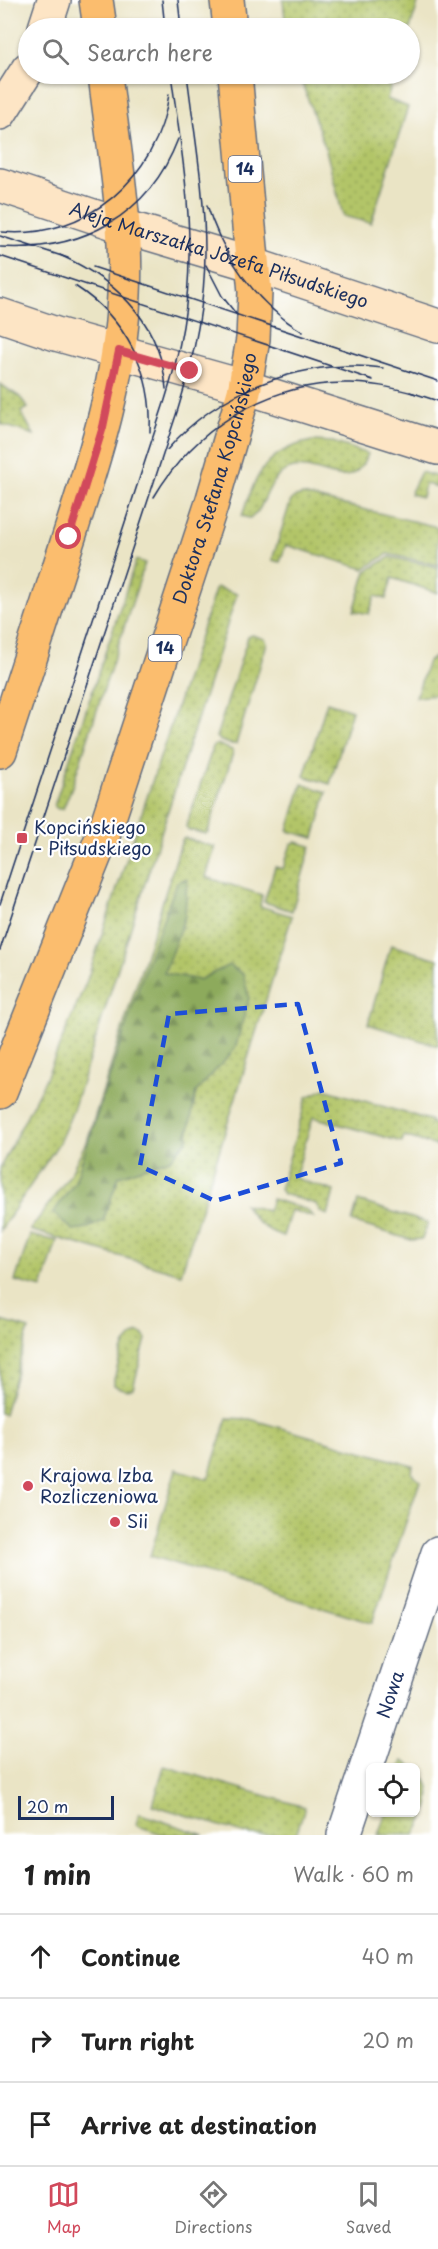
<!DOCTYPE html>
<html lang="en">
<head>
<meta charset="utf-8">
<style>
	body { margin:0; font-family:"Playpen Sans",sans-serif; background:#f2f2f2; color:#222 }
	.controls { position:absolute; right:18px; bottom:18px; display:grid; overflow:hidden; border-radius:9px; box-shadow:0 2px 4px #0004 }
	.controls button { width:54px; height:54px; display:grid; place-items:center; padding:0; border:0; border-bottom:2px solid #e0e0e0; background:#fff; color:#222; font:30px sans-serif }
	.scale { position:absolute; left:18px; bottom:15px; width:96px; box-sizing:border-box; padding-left:6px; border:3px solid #1b2f5e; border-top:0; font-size:16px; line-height:21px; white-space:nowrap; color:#1b2f5e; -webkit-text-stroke:4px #fff; paint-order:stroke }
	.stop { position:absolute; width:18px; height:18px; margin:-14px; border:4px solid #d1495b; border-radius:50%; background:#fff }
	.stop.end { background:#d1495b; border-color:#fff; box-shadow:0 2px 6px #0008 }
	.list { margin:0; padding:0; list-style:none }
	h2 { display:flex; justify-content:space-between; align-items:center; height:78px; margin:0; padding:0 24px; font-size:26px }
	h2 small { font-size:20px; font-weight:400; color:#767676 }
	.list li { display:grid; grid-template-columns:39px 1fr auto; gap:18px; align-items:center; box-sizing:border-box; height:84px; padding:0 24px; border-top:2px solid #e0e0e0 }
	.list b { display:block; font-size:22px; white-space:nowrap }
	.list em { font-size:20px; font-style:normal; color:#767676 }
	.icon { flex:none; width:33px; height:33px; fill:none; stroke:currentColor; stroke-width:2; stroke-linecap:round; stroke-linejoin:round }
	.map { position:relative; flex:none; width:438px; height:1835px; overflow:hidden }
	.search { position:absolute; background:#fff; box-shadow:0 2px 4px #0004; left:18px; right:18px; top:18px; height:66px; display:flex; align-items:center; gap:15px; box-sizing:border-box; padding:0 21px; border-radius:33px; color:#767676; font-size:22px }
	.sheet { height:330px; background:#fff }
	nav { display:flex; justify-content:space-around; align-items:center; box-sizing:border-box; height:84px; border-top:2px solid #e0e0e0; background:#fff; font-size:16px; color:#767676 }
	nav a { display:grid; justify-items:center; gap:3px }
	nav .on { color:#d1495b }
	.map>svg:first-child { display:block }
</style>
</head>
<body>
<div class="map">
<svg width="438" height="1835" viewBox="0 0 438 1835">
	<defs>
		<pattern id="grass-dots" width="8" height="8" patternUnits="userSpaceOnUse" patternTransform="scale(1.5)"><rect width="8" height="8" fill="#b2c568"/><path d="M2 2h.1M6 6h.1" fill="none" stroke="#90a059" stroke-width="1.8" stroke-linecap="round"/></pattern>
		<pattern id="forest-firs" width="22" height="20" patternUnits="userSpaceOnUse" patternTransform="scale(1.5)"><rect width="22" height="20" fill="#8daa5c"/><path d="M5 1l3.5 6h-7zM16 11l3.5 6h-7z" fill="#728b4f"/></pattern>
	</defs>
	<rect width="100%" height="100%" fill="#fff"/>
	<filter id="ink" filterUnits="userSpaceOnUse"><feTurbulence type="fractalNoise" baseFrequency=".0167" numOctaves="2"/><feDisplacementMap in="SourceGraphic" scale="12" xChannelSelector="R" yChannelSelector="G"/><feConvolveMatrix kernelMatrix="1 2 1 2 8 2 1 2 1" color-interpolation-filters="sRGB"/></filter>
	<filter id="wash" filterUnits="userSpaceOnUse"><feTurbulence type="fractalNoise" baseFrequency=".008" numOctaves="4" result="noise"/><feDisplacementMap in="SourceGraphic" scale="24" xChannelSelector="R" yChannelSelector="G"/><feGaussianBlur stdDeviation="1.35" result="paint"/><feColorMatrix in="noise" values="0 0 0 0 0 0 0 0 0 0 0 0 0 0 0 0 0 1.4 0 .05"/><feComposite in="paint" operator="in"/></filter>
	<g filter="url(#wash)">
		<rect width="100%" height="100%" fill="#eae4c5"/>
		<g fill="url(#grass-dots)" stroke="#667a63" stroke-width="1.5">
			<polygon points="283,0 419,0 410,29 286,28"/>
			<polygon points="299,74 395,74 387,99 408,107 371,223 343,216 326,150"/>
			<polygon points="0,384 20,397 28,408 21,412 34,435 0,424"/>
			<path d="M312,441L333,442L368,454C350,499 319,460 290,469C265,477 266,513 249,518L242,516C256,475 265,450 312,441Z"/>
			<polygon points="421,472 438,477 438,487 425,484 422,497 410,494"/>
			<polygon points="303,495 438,527 438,565 388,554 364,569 286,545 280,562 272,560 290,503 293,498"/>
			<polygon points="390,557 438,567 438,593 392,578 386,599 375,596 369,614 354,611 366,571"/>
			<polygon points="136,560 145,563 73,784 63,809 58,809 54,806"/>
			<polygon points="216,587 237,594 72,1113 59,1143 0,1231 0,1168 46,1078 87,980"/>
			<path d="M252,635L265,639L267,643L236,744C230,745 220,742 216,737L248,637Z"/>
			<polygon points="438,655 438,695 416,697 428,661"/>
			<polygon points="327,702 352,710 330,784 304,776"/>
			<polygon points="217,744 232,750 233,753 208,832 206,834 188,830 186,827 213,747"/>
			<polygon points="302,784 327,792 314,838 288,831"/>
			<polygon points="185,838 215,847 206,877 262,895 260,906 292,916 181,1274 30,1230 69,1176 88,1138 182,840"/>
			<polygon points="296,842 311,846 292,911 264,902 275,867 283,869 291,844"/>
			<polygon points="391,945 438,959 438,1046 368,1024"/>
			<polygon points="324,1089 429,1120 438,1130 437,1146 404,1136 402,1142 313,1117 295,1178 334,1191 328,1215 320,1212 316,1204 283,1194 280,1189 307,1097"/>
			<path d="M272,1199L307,1210L313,1217L291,1210L283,1236C264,1230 255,1221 244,1204L268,1211Z"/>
			<polygon points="358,1201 428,1223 422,1239 411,1240 352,1222"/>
			<polygon points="30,1235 57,1241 42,1288 15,1281"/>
			<polygon points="2,1321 29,1329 4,1414 0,1413 0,1327"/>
			<path d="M138,1333L143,1334L146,1339L133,1388C126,1392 120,1388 114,1385V1379C119,1365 121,1339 138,1333Z"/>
			<polygon points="227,1418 250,1419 413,1466 412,1473 420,1481 372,1623 150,1556 176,1469 208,1479"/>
			<path d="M403,1761C438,1779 435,1800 415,1835H378L386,1813L416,1812V1768L400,1767Z"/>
			<polygon points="164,1766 305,1807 296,1835 249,1835 153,1805"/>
			<polygon points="139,1814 141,1814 204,1835 165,1835 137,1826 136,1824"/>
		</g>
		<polygon fill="url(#forest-firs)" stroke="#546c5d" stroke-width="1.5" points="187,879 185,916 164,973 199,980 229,965 243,974 249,998 235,1049 196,1092 187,1141 170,1159 119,1176 103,1221 88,1228 73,1230 53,1213 75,1182 147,962 177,882"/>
	</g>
	<g filter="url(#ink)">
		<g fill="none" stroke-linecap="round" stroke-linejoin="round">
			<g stroke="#636e82" stroke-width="36">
				<g id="street">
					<path id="s1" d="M344,1835L438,1553"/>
				</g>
			</g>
			<g stroke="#636e82" stroke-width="36">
				<g id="secondary">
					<polyline points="45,28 54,0"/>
					<polyline points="0,113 28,69"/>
					<path id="s2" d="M0,185L123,226L254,265L438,326"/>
					<polyline points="0,315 56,334 245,387 438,448"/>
				</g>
			</g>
			<g stroke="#636e82" stroke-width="36">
				<g id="primary">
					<polyline points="96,0 100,28"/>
					<polyline points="227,0 230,28"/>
					<path d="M0,751C23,682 45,612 67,543C93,462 120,382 124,295C128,221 113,147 105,74"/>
					<path id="s3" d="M0,1092L105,830L211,506L244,392L253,339L255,292L235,74"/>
				</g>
			</g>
			<use href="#street" stroke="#fff" stroke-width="33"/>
			<use href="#secondary" stroke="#fde5c5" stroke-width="33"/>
			<use href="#primary" stroke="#fbbd6e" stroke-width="33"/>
			<g stroke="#1b2f5e" stroke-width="1.5">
				<polyline points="162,0 165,28"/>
				<polyline points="178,0 181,28"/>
				<path d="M207,205C223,256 256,304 303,332"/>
				<path d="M2,232C86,240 158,177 169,94"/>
				<polyline points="0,236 68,258"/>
				<path d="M0,247C81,252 149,216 178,139"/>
				<path d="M60,255C117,281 161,323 166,389"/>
				<polyline points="0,256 373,380"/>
				<polyline points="206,265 222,296 237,315"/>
				<polyline points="93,267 438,381"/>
				<path d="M75,286C126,319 153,372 150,432"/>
				<polyline points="410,392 438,401"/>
				<path d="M167,450C218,390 304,358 383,368"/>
				<path d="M154,497C194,429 265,384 344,383C369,382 393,388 417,394"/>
				<path d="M0,904L165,400C180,353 189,305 189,256C190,195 179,134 171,74"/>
				<path d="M0,950L178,409C194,358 205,306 205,252C205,192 194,132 187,74"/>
			</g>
		</g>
	</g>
	<g fill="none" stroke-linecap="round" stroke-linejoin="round" filter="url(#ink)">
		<polyline stroke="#d1495b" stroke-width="8" points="69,537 103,427 119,351 190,371"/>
	</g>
	<path fill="none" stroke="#1d4ed8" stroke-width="4.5" stroke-dasharray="12 8" stroke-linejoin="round" d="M298,1004L341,1163L215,1201L140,1166L169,1014Z"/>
	<g fill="#d1495b" stroke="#fff" stroke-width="2">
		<rect x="16" y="832" width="12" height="12" rx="3"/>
		<circle cx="28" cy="1486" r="6"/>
		<circle cx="115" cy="1522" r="6"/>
	</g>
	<g text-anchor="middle" stroke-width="4.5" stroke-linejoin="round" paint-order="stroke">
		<g fill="#fff" stroke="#5f6d8e" stroke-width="1.5">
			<rect x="228.5" y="156" width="33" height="26" rx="4.5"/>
			<rect x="148.5" y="635" width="33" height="26" rx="4.5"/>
		</g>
		<g font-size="16" font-weight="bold" fill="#1b2f5e">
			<text x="245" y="175">14</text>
			<text x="165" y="654">14</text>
		</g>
		<g font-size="18" fill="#1b2f5e" stroke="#fff">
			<text dy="6" stroke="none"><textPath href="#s2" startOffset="230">Aleja Marszałka Józefa Piłsudskiego</textPath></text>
			<text dy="6" stroke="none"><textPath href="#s3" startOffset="651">Doktora Stefana Kopcińskiego</textPath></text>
			<text dy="6" stroke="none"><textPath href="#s1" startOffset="148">Nowa</textPath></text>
		</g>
		<g font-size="18" fill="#1b2f5e" stroke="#fff" text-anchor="start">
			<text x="34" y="834">Kopcińskiego<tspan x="34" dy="21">- Piłsudskiego</tspan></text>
			<text x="40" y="1482">Krajowa Izba<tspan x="40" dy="21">Rozliczeniowa</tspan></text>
			<text x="127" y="1528">Sii</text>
		</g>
	</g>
</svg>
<div class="controls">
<button><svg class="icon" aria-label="locate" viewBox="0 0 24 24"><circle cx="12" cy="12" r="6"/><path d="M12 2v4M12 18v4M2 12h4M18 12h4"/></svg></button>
</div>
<div class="scale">20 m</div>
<div class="stop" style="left:69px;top:537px"></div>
<div class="stop end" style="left:190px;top:371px"></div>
<div class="search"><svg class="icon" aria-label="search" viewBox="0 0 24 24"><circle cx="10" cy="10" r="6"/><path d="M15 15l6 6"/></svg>Search here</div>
</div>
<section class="sheet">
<h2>1 min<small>Walk · 60 m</small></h2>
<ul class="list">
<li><svg class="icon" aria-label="ahead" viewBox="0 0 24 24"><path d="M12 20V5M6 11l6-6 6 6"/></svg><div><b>Continue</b></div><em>40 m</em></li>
<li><svg class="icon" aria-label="right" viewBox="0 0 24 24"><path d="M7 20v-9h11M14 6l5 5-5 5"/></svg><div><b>Turn right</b></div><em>20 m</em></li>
<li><svg class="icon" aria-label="arrive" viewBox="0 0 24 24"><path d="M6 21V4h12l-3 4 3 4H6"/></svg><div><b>Arrive at destination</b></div></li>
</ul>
</section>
<nav>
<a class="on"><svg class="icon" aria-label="map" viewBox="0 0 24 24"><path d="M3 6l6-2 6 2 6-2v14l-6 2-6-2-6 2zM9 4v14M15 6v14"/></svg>Map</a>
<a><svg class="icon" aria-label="directions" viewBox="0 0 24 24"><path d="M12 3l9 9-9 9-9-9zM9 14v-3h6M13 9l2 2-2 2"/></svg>Directions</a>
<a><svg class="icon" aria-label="saved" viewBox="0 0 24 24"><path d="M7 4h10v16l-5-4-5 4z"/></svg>Saved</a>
</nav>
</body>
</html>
